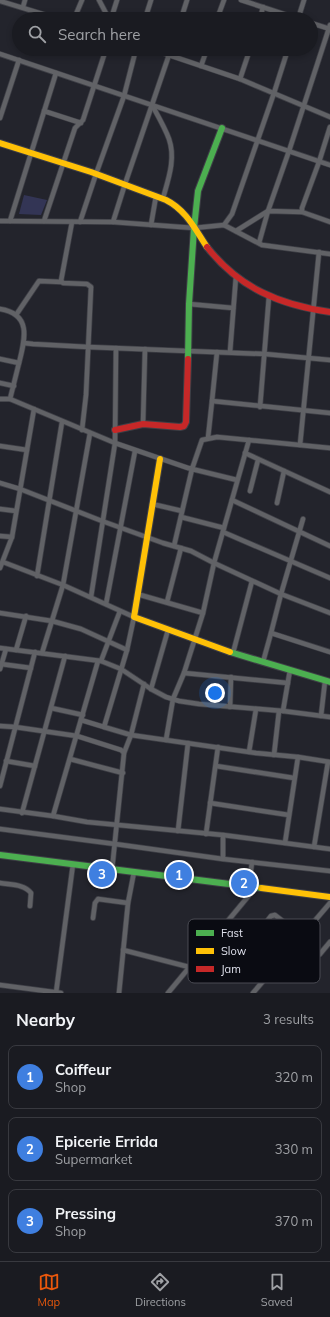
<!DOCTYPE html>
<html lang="en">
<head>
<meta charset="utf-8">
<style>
	body { margin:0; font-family:Mulish,sans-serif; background:#23242a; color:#f1f3f6 }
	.you { position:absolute; left:215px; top:693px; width:14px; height:14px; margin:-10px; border:3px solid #fff; border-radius:50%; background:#1a73e8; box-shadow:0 0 0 6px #1a73e833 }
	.badge { display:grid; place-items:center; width:26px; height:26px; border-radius:50%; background:#ea580c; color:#fff; font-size:13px; font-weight:700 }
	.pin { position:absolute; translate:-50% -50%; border:2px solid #fff; box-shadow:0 1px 4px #0006 }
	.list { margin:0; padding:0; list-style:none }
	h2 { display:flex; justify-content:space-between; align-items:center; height:52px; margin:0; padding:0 16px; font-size:17px }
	h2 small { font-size:13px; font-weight:400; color:#9fa1a5 }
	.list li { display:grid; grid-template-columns:26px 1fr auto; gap:12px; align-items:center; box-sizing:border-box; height:64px; margin:0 8px 8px; padding:0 8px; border:1px solid #38393f; border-radius:8px }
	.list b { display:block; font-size:15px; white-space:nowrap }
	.list p { margin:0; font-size:13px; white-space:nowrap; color:#9fa1a5 }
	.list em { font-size:13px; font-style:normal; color:#9fa1a5 }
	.icon { flex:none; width:22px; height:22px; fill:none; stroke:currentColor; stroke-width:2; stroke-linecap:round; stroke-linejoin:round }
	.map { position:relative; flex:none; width:330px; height:993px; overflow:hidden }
	.search { position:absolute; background:#1a1b21; box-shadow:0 2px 6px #0003; left:12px; right:12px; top:12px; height:44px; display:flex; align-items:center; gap:10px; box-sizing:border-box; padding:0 14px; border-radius:22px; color:#9fa1a5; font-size:15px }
	.sheet { height:268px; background:#1a1b21 }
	nav { display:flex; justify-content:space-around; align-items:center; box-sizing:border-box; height:56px; border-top:1px solid #38393f; background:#1a1b21; font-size:11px; color:#9fa1a5 }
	nav a { display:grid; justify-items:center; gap:2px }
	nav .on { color:#ea580c }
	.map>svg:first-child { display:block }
</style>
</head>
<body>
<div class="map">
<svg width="330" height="993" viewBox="0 0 330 993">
	<rect width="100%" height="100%" fill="#23242c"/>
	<polygon fill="#333555" points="24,195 47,200 41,215 19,214"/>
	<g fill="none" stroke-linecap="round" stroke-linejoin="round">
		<g stroke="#3e3f46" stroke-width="6">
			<g id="street">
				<polyline points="99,0 109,19"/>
				<polyline points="241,0 299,19"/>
				<polyline points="0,1 59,19"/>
				<polyline points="23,7 25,0"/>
				<polyline points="74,19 82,0"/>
				<polyline points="111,19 117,0"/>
				<polyline points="145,19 151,0"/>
				<polyline points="181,19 187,0"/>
				<polyline points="217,19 224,0"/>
				<polyline points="260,19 263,7"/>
				<polyline points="298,19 304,0"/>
				<polyline points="311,23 330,29"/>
				<polyline points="151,49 240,79 330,117"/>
				<polyline points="0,54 330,165"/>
				<polyline points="201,66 207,49"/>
				<polyline points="240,79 250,49"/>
				<path d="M152,105C158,116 165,128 169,139C176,159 168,180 163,198"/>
				<polyline points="44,111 81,123"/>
				<polyline points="0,118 19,60"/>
				<polyline points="330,127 319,162 302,208 302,212 330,222"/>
				<polyline points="0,221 113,222 194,228 224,225 262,245 330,254"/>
				<polyline points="10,221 56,73"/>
				<polyline points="44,221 75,128 83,120 106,49"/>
				<polyline points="72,222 61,281 63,283 87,284 91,287 86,395 82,430"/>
				<polyline points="80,222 96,174 124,96 136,49"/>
				<polyline points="113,222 125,184 171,49"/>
				<polyline points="151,225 156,196"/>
				<polyline points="224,225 232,214 274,93 288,49"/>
				<polyline points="236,231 268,211 302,212"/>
				<polyline points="259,243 268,211 289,151 330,25"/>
				<polyline points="189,304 233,308"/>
				<path d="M0,309C32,314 25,339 19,363C16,375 13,387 10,399"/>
				<polyline points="16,315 39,281 62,282"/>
				<polyline points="24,343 33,344 88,347 265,354 330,360"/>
				<polyline points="217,352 212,401 330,413"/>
				<polyline points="230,352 236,276"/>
				<polyline points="0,359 19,363"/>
				<polyline points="0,383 14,386"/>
				<polyline points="0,399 10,399 115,443 188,468 192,469 202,440 217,437 330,448"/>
				<polyline points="260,407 269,296"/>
				<polyline points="143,424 145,349"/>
				<polyline points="208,438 212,401"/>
				<polyline points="300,445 319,252"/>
				<polyline points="0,446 27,450"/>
				<polyline points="245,453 330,492"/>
				<polyline points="0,483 20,489 102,521 163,543 191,551 214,563 281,594 330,613"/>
				<polyline points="250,491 258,460"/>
				<polyline points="232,500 330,546"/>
				<polyline points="277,503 284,471"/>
				<polyline points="152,504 182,511"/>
				<polyline points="0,509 16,511"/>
				<polyline points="181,517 224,528"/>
				<polyline points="303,519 281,594 271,633 330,652"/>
				<polyline points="223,532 330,578"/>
				<polyline points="0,536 12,537"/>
				<polyline points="174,546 192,469 237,480"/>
				<polyline points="3,562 63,585 134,617 127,650 104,727 81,720"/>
				<polyline points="0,568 12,537 34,409"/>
				<polyline points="37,576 62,422"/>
				<polyline points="137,594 203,613"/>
				<polyline points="91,597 115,443 116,348"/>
				<polyline points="167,602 181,548"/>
				<polyline points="106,604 135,451"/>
				<polyline points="0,613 52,621 81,629 127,650"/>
				<polyline points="0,648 101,661 121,669 151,689 166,697 179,701 199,704 283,711 330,717"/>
				<polyline points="16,650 26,616"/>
				<polyline points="42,653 63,585 90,433"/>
				<polyline points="233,653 252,581"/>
				<polyline points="101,661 120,611"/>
				<polyline points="263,662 271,633"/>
				<polyline points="1,664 31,668"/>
				<polyline points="0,669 6,649"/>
				<polyline points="184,673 288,683"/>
				<polyline points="151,689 168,630"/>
				<polyline points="230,707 231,677"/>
				<polyline points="51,708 83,715"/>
				<polyline points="283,711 290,670"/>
				<polyline points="321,716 325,681"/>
				<polyline points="0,726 15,727 77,736 121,750 124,753 112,870"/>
				<polyline points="104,727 131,735 256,753 298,757 330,762"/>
				<polyline points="166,740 173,699 184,673 203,613 214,563 249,440"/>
				<polyline points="249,752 256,709"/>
				<polyline points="124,753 131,735 144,684"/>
				<polyline points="274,755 279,711"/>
				<polyline points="70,759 123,773"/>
				<polyline points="6,761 35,766"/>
				<polyline points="216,766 294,778"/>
				<polyline points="0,786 35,652"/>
				<polyline points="210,803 289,815"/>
				<polyline points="0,809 53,816 87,822 223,835 330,849"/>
				<polyline points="22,813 65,656"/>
				<polyline points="53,816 98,661"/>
				<polyline points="0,829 115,844 223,859 330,871"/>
				<polyline points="178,831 188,743"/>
				<polyline points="206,834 218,747"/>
				<polyline points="285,843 298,757"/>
				<polyline points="314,847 328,762"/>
				<polyline points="223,859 223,835"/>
				<path d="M0,883C11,885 24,884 31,893L30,906"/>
				<polyline points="249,886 252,862"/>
				<polyline points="93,918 95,903 98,899 128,903"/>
				<polyline points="264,925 271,916 275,915 302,936"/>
				<polyline points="123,950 189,967"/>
				<polyline points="320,954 330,942"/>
				<polyline points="0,985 61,993"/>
				<polyline points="56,993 73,864"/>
				<polyline points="119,993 128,903 134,872"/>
				<polyline points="168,993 256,887"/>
				<polyline points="253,993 330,903"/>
			</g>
		</g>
		<g stroke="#3e3f46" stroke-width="8">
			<g id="fast">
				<polyline points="188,359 189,304 194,228 198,191 222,128"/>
				<polyline points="230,652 330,682"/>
				<polyline points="0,855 261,888"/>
			</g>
		</g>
		<g stroke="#3e3f46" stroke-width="8">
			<g id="slow">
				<path d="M0,143L91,172L166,200C186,210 195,229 207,247"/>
				<polyline points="160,459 134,617 230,652"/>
				<polyline points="261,888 330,897"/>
			</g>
		</g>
		<g stroke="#3e3f46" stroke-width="8">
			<g id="jam">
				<path d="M207,247C239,288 280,305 330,312"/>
				<polyline points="115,430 143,424 180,427 184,426 186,422 188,359"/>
			</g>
		</g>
		<use href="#street" stroke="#616266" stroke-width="4.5"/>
		<use href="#fast" stroke="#4caf50" stroke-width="6"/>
		<use href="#slow" stroke="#ffc107" stroke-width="6"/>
		<use href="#jam" stroke="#c62828" stroke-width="6"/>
	</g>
	<rect x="188" y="919" width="132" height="64" rx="6" fill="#0a0b12" stroke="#4a4b53" stroke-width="1"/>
	<rect x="196" y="930" width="18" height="6" fill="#4caf50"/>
	<rect x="196" y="948" width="18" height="6" fill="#ffc107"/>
	<rect x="196" y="966" width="18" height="6" fill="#c62828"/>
	<g font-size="11" fill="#dfe1ec">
		<text x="221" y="937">Fast</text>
		<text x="221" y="955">Slow</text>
		<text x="221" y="973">Jam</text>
	</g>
</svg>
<div class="you"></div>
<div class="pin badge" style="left:179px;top:875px;background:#3f7fe0">1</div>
<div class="pin badge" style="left:244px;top:883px;background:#3f7fe0">2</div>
<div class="pin badge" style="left:102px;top:874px;background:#3f7fe0">3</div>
<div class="search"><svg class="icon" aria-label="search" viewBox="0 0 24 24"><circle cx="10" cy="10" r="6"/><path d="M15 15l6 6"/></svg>Search here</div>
</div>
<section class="sheet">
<h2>Nearby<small>3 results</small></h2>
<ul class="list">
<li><span class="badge" style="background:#3f7fe0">1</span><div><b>Coiffeur</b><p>Shop</p></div><em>320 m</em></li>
<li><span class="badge" style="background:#3f7fe0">2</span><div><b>Epicerie Errida</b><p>Supermarket</p></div><em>330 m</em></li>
<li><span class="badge" style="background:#3f7fe0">3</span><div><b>Pressing</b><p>Shop</p></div><em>370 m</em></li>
</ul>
</section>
<nav>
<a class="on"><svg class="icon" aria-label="map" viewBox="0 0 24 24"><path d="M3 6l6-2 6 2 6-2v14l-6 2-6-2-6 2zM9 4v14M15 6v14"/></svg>Map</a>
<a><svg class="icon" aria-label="directions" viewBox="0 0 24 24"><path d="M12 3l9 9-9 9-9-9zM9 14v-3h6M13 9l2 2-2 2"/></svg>Directions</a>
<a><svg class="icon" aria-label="saved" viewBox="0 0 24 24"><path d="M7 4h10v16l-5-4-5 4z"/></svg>Saved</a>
</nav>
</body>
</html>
